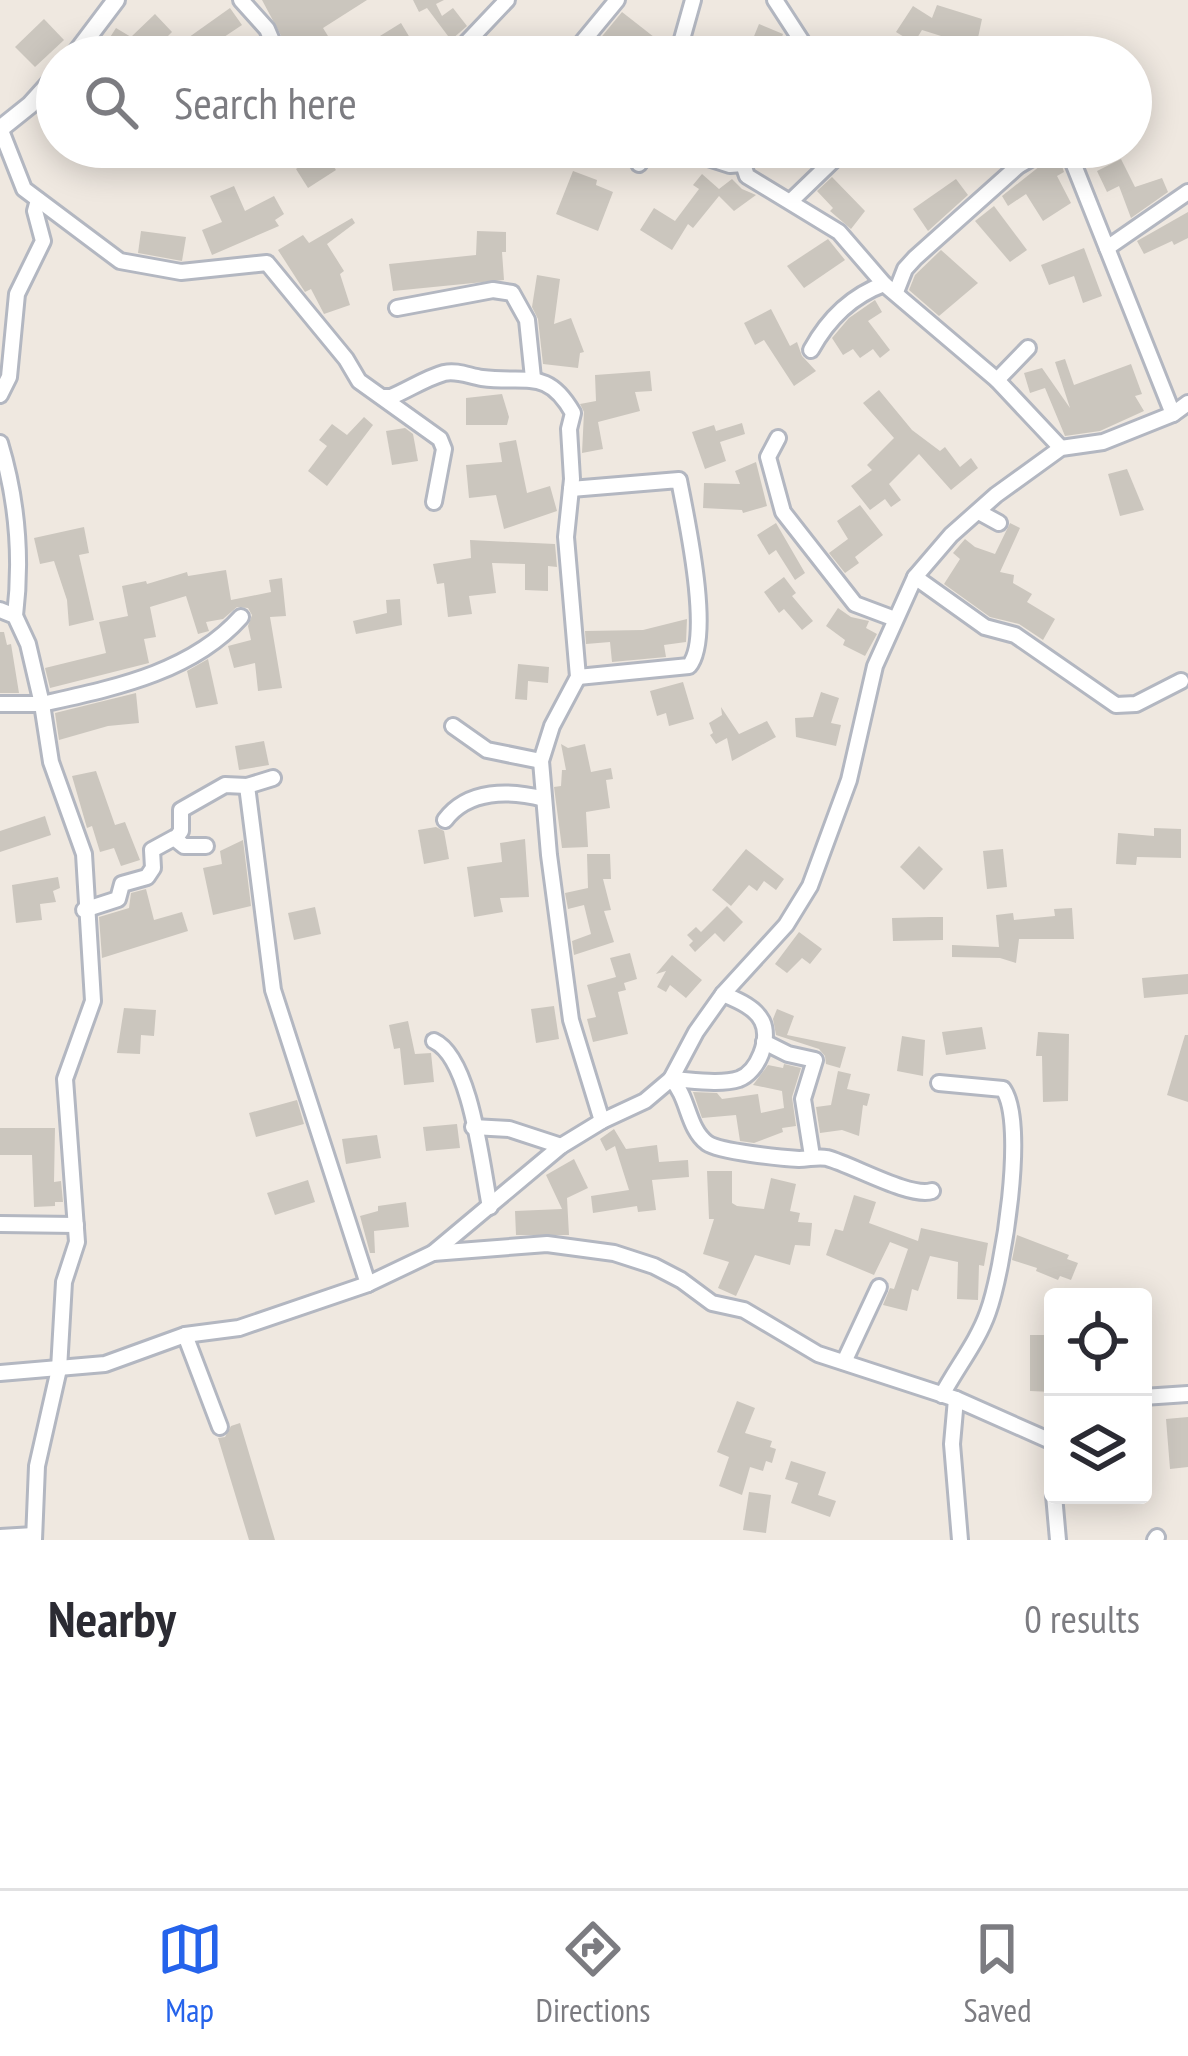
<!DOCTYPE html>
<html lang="en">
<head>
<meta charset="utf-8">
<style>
	body { margin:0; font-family:"PT Sans Narrow",sans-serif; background:#f7f7f7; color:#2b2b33 }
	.controls { position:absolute; right:36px; bottom:36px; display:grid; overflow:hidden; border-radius:12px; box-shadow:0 6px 30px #0003 }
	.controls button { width:108px; height:108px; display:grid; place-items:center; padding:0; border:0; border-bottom:3px solid #e1e1e2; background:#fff; color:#2b2b33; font:60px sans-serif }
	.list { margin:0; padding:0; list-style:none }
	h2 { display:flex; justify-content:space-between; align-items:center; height:156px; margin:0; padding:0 48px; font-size:51px }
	h2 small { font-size:39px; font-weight:400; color:#7c7c81 }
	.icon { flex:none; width:66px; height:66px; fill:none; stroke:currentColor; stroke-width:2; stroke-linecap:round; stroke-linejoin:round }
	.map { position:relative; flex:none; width:1188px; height:1540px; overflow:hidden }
	.search { position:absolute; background:#fff; box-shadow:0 6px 30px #0003; left:36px; right:36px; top:36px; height:132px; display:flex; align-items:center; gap:30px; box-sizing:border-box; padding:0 42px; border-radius:66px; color:#7c7c81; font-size:45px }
	.sheet { height:348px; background:#fff }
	nav { display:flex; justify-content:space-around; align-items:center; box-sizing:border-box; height:168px; border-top:3px solid #e1e1e2; background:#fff; font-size:33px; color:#7c7c81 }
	nav a { display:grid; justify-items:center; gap:6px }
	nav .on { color:#2563eb }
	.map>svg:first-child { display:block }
</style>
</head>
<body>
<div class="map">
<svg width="1188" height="1540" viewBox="0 0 1188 1540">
	<rect width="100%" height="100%" fill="#efe8e0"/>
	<g fill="#cbc6be">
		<polygon points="262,0 367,0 323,28 341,57 307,57 294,37 285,43"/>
		<polygon points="413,0 444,0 436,4 442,16 453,8 467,26 451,40 427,8 419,12"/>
		<polygon points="937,5 982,19 976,47 922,30 914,43 896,32 913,6 932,18"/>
		<polygon points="230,8 242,25 215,43 225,57 198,57 185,40"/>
		<polygon points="622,12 668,48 666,57 585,57"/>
		<polygon points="155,14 172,32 156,48 151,43 142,57 125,57 105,45 116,28 131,37"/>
		<polygon points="44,19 64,40 35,67 15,47"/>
		<polygon points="401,23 413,43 389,57 346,57"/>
		<polygon points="759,24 783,34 775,57 748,51"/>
		<polygon points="323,151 336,170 308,188 296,169"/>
		<polygon points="1121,159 1135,187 1162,178 1168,192 1131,218 1119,186 1107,192 1097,171"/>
		<polygon points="1040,166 1062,166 1064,172 1057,176 1071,203 1043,221 1026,194 1008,206 1002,196"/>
		<polygon points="573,171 597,180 596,185 613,192 598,231 556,214"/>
		<polygon points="702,174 719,189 732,179 742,189 756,195 734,211 719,196 693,228 688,224 672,250 640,230 654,208 675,221 699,189 693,185"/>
		<polygon points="832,177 865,211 851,229 830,211 833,208 817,191"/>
		<polygon points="956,179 968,195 928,231 913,209"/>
		<polygon points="234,186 245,211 274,196 284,214 275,220 279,226 212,255 202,230 222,222 210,196"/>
		<polygon points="994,206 1027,250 1010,262 975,221"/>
		<polygon points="1188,212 1188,238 1174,245 1172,241 1144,254 1137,241"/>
		<polygon points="352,218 355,223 327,244 344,271 340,274 350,305 324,314 311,289 305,292 278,250 303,235 309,243"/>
		<polygon points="141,231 186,237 182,261 138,253"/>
		<polygon points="477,231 506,232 506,252 502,252 504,280 393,291 389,264 476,255"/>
		<polygon points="828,239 845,260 804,288 787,266"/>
		<polygon points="1084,248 1102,296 1083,303 1074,276 1049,285 1041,265"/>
		<polygon points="941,250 978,283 939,316 909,290 915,275"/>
		<polygon points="537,275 560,279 554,324 571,318 584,352 580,353 578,368 543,364 538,319 532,307"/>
		<polygon points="875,300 882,312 868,321 890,350 880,358 873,349 860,358 853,349 843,355 832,338 849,318"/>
		<polygon points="771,309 790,346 797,342 802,356 816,371 794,386 764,340 755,345 744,323"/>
		<polygon points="1065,359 1074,385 1131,364 1142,394 1135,396 1144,411 1100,431 1065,436 1045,388 1030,393 1024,373 1042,368 1070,408 1055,362"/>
		<polygon points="650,371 652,391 635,392 640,411 598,422 603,449 582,453 584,412 580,404 596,401 595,375"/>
		<polygon points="879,390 912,430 940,451 945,447 960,467 971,458 978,468 951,490 919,454 889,484 901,500 891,507 885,499 870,510 851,486 872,470 867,465 894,438 863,403"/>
		<polygon points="502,394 509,417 507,425 466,425 466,398"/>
		<polygon points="364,417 373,425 327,486 308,471 327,446 319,440 332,424 347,435"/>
		<polygon points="742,423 745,434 720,442 726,461 705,469 692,432 714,425 716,431"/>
		<polygon points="405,428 413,434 418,461 392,465 386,431"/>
		<polygon points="516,440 527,493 550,486 557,511 504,529 496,495 469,498 466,465 502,462 499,443"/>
		<polygon points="756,462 767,506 743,513 742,510 703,508 704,483 740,484 735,471"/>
		<polygon points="1127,469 1144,510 1120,516 1108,474"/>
		<polygon points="860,505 883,535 855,557 859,563 845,573 829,553 848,539 837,521"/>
		<polygon points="776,523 805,573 795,580 776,550 769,555 757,535"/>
		<polygon points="1010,523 1020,528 1000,572 1014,575 1013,583 1032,594 1027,602 1055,619 1043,640 1019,624 990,617 944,584 960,559 953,553 965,539 975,547 995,554"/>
		<polygon points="84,527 89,553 79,555 94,620 69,626 67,600 54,561 40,564 34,538"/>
		<polygon points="470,540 555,544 557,567 548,566 548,591 525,590 525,564 492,563 496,593 469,596 472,614 448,617 444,583 437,584 433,564 471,558"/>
		<polygon points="226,570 231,600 271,592 269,580 282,578 286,616 270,617 282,688 258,691 255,663 234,668 228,646 251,640 248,626 252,615 248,608 237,607 223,619 206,622 209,631 198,634 186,596 150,607 156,637 144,639 149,663 50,688 45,668 106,653 99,622 128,616 122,586 146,581 147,584 187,572 188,576"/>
		<polygon points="784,577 796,593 792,596 813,621 802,630 784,609 779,613 764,592"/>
		<polygon points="400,599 402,625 356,634 353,621 387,613 386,600"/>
		<polygon points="838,608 851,617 869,621 866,628 877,634 865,656 843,645 845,640 826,626"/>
		<polygon points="687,619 686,642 664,645 666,657 612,662 610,642 586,644 585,631 643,630"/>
		<polygon points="0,632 4,632 7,645 11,644 19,693 0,693"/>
		<polygon points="208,659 218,704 196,708 187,671"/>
		<polygon points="518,664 549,667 548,683 528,681 527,700 515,699"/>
		<polygon points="683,682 694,719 669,726 666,713 657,716 650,691"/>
		<polygon points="821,692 839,698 831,723 841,725 836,746 796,737 795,718 813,717"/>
		<polygon points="136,693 139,723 108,726 59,740 55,713"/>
		<polygon points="721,707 739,734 767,721 776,737 732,761 727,738 716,744 710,735 713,733 709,723 722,715"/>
		<polygon points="264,741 269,765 239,770 235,746"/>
		<polygon points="561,744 568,748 585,744 591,772 611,768 613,779 606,780 610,808 586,812 588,847 562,848 554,787 561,786 562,770 566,770"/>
		<polygon points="96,771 115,825 125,822 140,860 121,866 114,848 100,852 92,826 87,828 72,776"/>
		<polygon points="45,816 51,835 0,852 0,831"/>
		<polygon points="436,827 444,831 449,859 424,864 418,830"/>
		<polygon points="1154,828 1181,829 1181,858 1137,857 1136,865 1116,864 1118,833 1154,836"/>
		<polygon points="525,839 529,897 500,898 503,912 474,917 467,867 502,862 500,843"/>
		<polygon points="243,840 251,906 213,915 203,868 222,864 220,851"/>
		<polygon points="919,846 943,869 924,890 900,867"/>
		<polygon points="746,849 784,879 776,890 764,881 757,891 749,885 731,906 712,890"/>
		<polygon points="1003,849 1007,887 987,889 983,851"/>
		<polygon points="587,854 610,854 611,879 603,879 611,910 604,911 614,942 574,955 572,941 591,934 584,905 568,909 565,893 588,888"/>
		<polygon points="58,877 60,888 53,891 56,902 40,904 42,920 16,923 12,885"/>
		<polygon points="146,889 154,920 182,912 188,931 102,958 99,917 129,908 131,893"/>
		<polygon points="727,906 743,922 724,942 715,933 695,952 689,945 693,941 687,935 696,927 701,932"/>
		<polygon points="315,907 321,934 294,940 288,913"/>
		<polygon points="1072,908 1074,939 1019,939 1016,963 1000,958 952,957 952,945 999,947 996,915 1013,913 1014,920 1055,916 1054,909"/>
		<polygon points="931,917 943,917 943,940 893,941 892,918"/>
		<polygon points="799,932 822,949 810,964 802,958 787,973 775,964"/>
		<polygon points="630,953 637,979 624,983 626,990 618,992 628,1034 593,1042 587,1019 596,1017 587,985 616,977 610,958"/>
		<polygon points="672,955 702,980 686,998 670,985 666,992 657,987 666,971 656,974"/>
		<polygon points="1188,974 1188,994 1144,998 1142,978"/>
		<polygon points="554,1006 559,1039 536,1043 531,1009"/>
		<polygon points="124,1008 156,1010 154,1036 141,1035 140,1054 117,1053"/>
		<polygon points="777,1009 794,1016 787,1035 846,1047 840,1068 826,1064 825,1056 819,1049 776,1035 773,1019"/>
		<polygon points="408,1021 415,1054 431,1053 434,1082 404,1085 400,1048 394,1049 389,1025"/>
		<polygon points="982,1027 986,1049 946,1055 942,1032"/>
		<polygon points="1038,1032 1069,1034 1068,1101 1043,1102 1042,1056 1036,1056"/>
		<polygon points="1185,1035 1188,1035 1188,1102 1167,1095"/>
		<polygon points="902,1036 925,1040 923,1076 897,1071"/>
		<polygon points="784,1064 801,1068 792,1097 796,1126 782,1128 783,1132 754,1143 740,1141 736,1115 702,1118 693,1092 717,1093 722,1099 758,1094 761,1113 784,1108 782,1091 753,1085 768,1065 783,1068"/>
		<polygon points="838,1071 851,1074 847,1089 870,1094 867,1106 863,1105 859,1136 842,1130 820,1133 816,1107 831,1105"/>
		<polygon points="297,1100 304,1124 256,1137 249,1113"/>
		<polygon points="457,1124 460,1148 426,1151 423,1127"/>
		<polygon points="0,1128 55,1128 54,1182 61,1181 63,1202 55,1202 55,1206 34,1207 32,1155 0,1155"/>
		<polygon points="614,1129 626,1149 657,1145 659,1162 688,1160 689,1177 652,1180 656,1210 638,1212 637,1206 593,1213 591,1196 629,1190 615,1146 606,1151 600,1139"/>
		<polygon points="377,1135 381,1158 346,1164 342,1139"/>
		<polygon points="574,1159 588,1188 567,1198 569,1235 516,1235 515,1211 562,1209 546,1175"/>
		<polygon points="707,1171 732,1171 732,1203 737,1206 764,1209 771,1178 796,1184 790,1211 800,1213 798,1222 812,1223 810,1246 795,1245 790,1265 755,1255 736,1296 718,1288 729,1262 703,1254 714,1219 709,1219"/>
		<polygon points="308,1180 315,1202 275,1215 267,1193"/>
		<polygon points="854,1195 876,1202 869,1223 918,1241 921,1228 988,1243 984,1266 979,1265 978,1300 957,1299 958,1262 930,1256 918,1291 912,1289 907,1311 883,1305 890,1288 894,1289 908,1249 890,1242 874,1275 826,1255 835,1229 843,1231"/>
		<polygon points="406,1202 409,1227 374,1231 375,1253 370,1253 360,1216 378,1211 378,1206"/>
		<polygon points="1017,1235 1069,1255 1067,1259 1078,1263 1071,1280 1060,1276 1058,1280 1036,1271 1037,1268 1012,1260"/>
		<polygon points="1030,1335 1053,1335 1053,1392 1030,1391"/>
		<polygon points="737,1401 755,1408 745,1433 772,1441 770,1447 776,1449 772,1463 766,1461 763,1471 750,1467 742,1495 719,1486 729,1457 717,1452"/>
		<polygon points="1188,1417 1188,1467 1170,1469 1166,1419"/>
		<polygon points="240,1423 275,1540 249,1540 218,1438 225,1437 231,1426"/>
		<polygon points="791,1461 826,1472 818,1495 836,1501 830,1517 791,1503 798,1483 785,1479"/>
		<polygon points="749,1492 771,1495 766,1533 743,1530"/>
	</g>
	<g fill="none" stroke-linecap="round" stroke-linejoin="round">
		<g stroke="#b3b7c1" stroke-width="20">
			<g id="minor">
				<polyline points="241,0 267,29 279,57"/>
				<polyline points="775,0 812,57"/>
				<polyline points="421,57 429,54 438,57"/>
				<polyline points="453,57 507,0"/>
				<polyline points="570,57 617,0"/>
				<polyline points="677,57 693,0"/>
				<polyline points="0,128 24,189 120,261 181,272 267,263 346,359 359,381 440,439 444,449 434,502"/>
				<polyline points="674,147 730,165 743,164"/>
				<polyline points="752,147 743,164 747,176 839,232 884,284 997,380 1061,448"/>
				<polyline points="1016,147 1018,166"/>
				<polyline points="639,164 647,147"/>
				<polyline points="792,200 847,147"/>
				<polyline points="1107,248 1188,192"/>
				<polyline points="896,292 905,269 915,258 1018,166 1037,155 1070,155 1173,414"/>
				<polyline points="397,308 493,290 512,293 527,320 533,378"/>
				<path d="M811,350C828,319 851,296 884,284"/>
				<polyline points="997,380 1028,348"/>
				<polyline points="0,395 9,377 17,294 43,241 35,211 38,200"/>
				<path d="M384,397H391C408,390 426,378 444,373C457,370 469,376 482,378C526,384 547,367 573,413L569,429L572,479L566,537L578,677L552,726L541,761L549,855L571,1020L602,1121"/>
				<polyline points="778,438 768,457 783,512 855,604 895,619"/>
				<path d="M0,443C17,499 22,557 15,616"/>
				<path d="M571,489L679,480C686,517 713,638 689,666L578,677"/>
				<polyline points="979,512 999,523"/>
				<polyline points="915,577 985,627 1015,635 1116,705 1136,704 1181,681"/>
				<path d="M0,610L15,616L28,644L42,704C113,688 191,673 241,617"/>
				<polyline points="0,704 42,704 51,762 84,854 93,1001 65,1079 77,1242 64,1282 59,1369 37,1466 34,1540"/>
				<polyline points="453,726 487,750 541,761"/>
				<polyline points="247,786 273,990 368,1284"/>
				<path d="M445,820C468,789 510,790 544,799"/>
				<polyline points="176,838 181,831 181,810 225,785 247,786 273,778"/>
				<polyline points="84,910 118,899 122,884 147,877 153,868 152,850 174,838 184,846 206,846"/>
				<path d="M434,1041C471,1058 482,1168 490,1207"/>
				<polyline points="764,1042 788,1054 815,1060 803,1099 812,1156"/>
				<path d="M671,1079C689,1097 687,1128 707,1143C720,1152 782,1158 799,1159C809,1159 817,1156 827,1158C853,1165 910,1198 932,1191"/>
				<path d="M671,1079C691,1080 720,1085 739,1079C758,1072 771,1039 762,1021C755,1007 737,1000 723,994"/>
				<path d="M939,1083L1003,1089C1027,1123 1003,1271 988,1312C978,1341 957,1367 942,1395"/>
				<polyline points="473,1127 509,1129 561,1146"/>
				<polyline points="0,1224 76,1225"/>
				<polyline points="433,1253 547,1244 614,1253 654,1266 681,1280 712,1303 744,1310 818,1354 956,1399 1053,1442"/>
				<polyline points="185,1335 220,1427"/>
				<polyline points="844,1362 879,1287"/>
				<polyline points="0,1373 105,1364 185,1335 239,1328 368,1284 433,1253 561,1146 602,1121 645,1101 671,1079 696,1032 723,994 786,925 810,886 849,780 875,666 915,577 951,535 996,495 1061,448 1103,442 1173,414 1188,403"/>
				<polyline points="1143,1397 1188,1394"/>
				<polyline points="956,1399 952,1444 960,1540"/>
				<polyline points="1054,1495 1058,1540"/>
				<polyline points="0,1537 34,1535"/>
				<polyline points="1155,1540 1157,1537"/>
			</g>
		</g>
		<g stroke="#b3b7c1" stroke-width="22">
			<g id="tertiary">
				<polyline points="73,57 116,0"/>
				<polyline points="0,129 30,105 57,75"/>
			</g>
		</g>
		<use href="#minor" stroke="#fff" stroke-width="14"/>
		<use href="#tertiary" stroke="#fff" stroke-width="16"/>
	</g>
</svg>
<div class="controls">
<button><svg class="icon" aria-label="locate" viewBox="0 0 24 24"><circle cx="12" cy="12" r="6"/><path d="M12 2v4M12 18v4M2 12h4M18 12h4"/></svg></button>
<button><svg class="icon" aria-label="layers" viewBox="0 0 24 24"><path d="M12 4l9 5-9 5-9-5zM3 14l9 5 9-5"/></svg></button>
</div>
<div class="search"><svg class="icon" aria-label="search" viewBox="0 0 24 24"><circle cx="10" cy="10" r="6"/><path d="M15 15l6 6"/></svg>Search here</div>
</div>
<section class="sheet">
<h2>Nearby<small>0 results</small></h2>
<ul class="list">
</ul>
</section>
<nav>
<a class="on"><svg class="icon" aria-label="map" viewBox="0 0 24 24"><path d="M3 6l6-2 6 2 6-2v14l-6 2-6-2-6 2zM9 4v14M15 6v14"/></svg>Map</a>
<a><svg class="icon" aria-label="directions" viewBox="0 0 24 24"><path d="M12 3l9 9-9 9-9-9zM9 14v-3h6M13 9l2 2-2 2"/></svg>Directions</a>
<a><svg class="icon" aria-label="saved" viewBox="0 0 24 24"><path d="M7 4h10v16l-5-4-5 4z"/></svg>Saved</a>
</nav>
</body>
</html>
